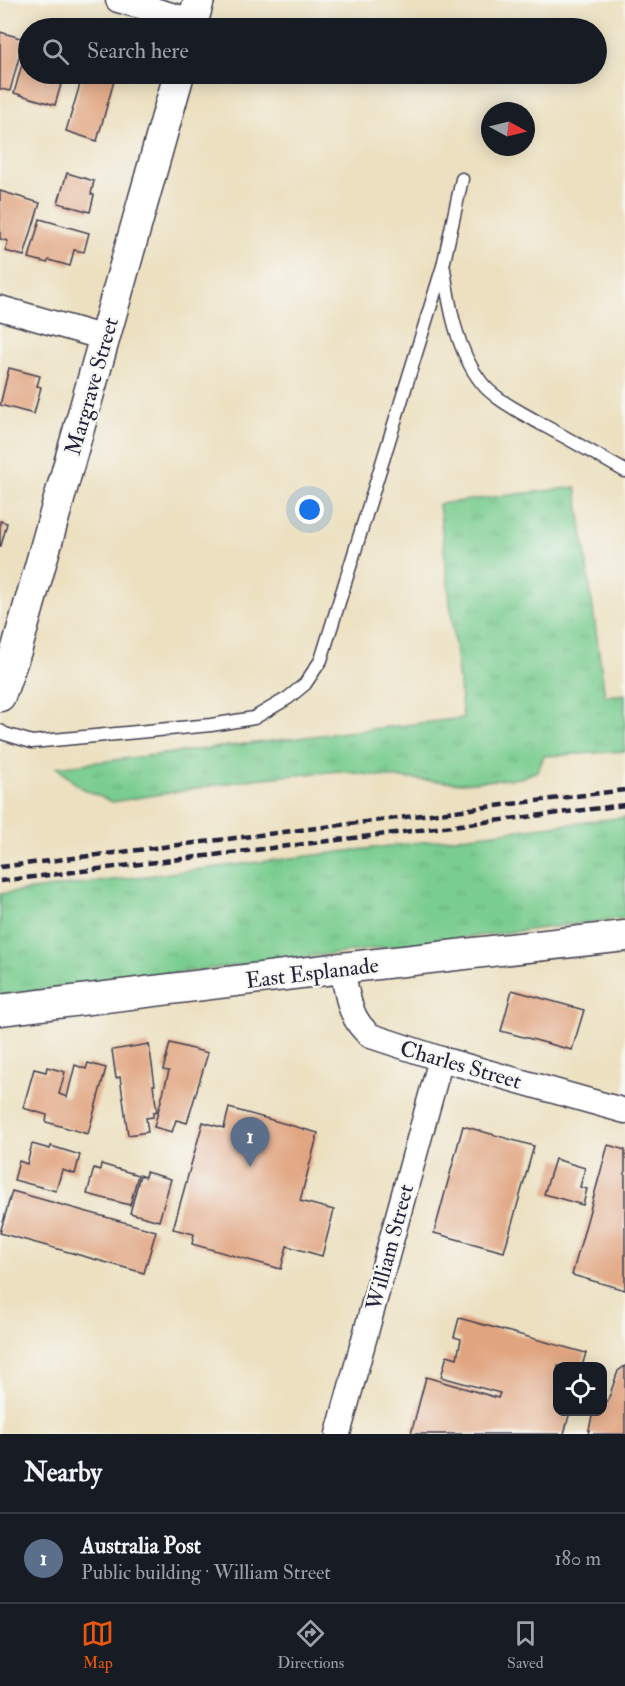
<!DOCTYPE html>
<html lang="en">
<head>
<meta charset="utf-8">
<style>
	body { margin:0; font-family:"IM FELL Double Pica",serif; background:#242831; color:#f1f3f6 }
	.controls { position:absolute; right:18px; bottom:18px; display:grid; overflow:hidden; border-radius:12px; box-shadow:0 3px 15px #0003 }
	.controls button { width:54px; height:54px; display:grid; place-items:center; padding:0; border:0; border-bottom:2px solid #363941; background:#171b24; color:#f1f3f6; font:30px sans-serif }
	.compass { position:absolute; left:481px; top:102px; width:54px; height:54px; border-radius:50%; background:#171b24; box-shadow:0 3px 15px #0003; rotate:97deg }
	.you { position:absolute; left:310px; top:510px; width:21px; height:21px; margin:-15px; border:4px solid #fff; border-radius:50%; background:#1a73e8; box-shadow:0 0 0 9px #1a73e833 }
	.badge { display:grid; place-items:center; width:39px; height:39px; border-radius:50%; background:#ea580c; color:#fff; font-size:20px; font-weight:700 }
	.pin { position:absolute; translate:-50% -50px; filter:drop-shadow(0 2px 3px #0008) }
	.pin::after { content:''; position:absolute; top:32px; width:21px; height:18px; background:inherit; clip-path:polygon(0 0,100% 0,50% 100%) }
	.list { margin:0; padding:0; list-style:none }
	h2 { display:flex; justify-content:space-between; align-items:center; height:78px; margin:0; padding:0 24px; font-size:26px }
	h2 small { font-size:20px; font-weight:400; color:#9ea1a6 }
	.list li { display:grid; grid-template-columns:39px 1fr auto; gap:18px; align-items:center; box-sizing:border-box; height:90px; padding:0 24px; border-top:2px solid #363941 }
	.list b { display:block; font-size:22px; white-space:nowrap }
	.list p { margin:0; font-size:20px; white-space:nowrap; color:#9ea1a6 }
	.list em { font-size:20px; font-style:normal; color:#9ea1a6 }
	.icon { flex:none; width:33px; height:33px; fill:none; stroke:currentColor; stroke-width:2; stroke-linecap:round; stroke-linejoin:round }
	.map { position:relative; flex:none; width:625px; height:1434px; overflow:hidden }
	.search { position:absolute; background:#171b24; box-shadow:0 3px 15px #0003; left:18px; right:18px; top:18px; height:66px; display:flex; align-items:center; gap:15px; box-sizing:border-box; padding:0 21px; border-radius:33px; color:#9ea1a6; font-size:22px }
	.sheet { height:168px; background:#171b24 }
	nav { display:flex; justify-content:space-around; align-items:center; box-sizing:border-box; height:84px; border-top:2px solid #363941; background:#171b24; font-size:16px; color:#9ea1a6 }
	nav a { display:grid; justify-items:center; gap:3px }
	nav .on { color:#ea580c }
	.map>svg:first-child { display:block }
</style>
</head>
<body>
<div class="map">
<svg width="625" height="1434" viewBox="0 0 625 1434">
	<defs>
		<pattern id="grass-tufts" width="24" height="20" patternUnits="userSpaceOnUse" patternTransform="scale(1.5)"><rect width="24" height="20" fill="#7acd90"/><path d="M3 7l-1-3M5 7V3M7 7l1-3M15 17l-1-3M17 17v-4M19 17l1-3" fill="none" stroke="#69b07d"/></pattern>
	</defs>
	<rect width="100%" height="100%" fill="#f6f6f2"/>
	<filter id="ink" filterUnits="userSpaceOnUse"><feTurbulence type="fractalNoise" baseFrequency=".0167" numOctaves="2"/><feDisplacementMap in="SourceGraphic" scale="12" xChannelSelector="R" yChannelSelector="G"/><feConvolveMatrix kernelMatrix="1 2 1 2 8 2 1 2 1" color-interpolation-filters="sRGB"/></filter>
	<filter id="wash" filterUnits="userSpaceOnUse"><feTurbulence type="fractalNoise" baseFrequency=".008" numOctaves="4" result="noise"/><feDisplacementMap in="SourceGraphic" scale="24" xChannelSelector="R" yChannelSelector="G"/><feGaussianBlur stdDeviation="1.35" result="paint"/><feColorMatrix in="noise" values="0 0 0 0 0 0 0 0 0 0 0 0 0 0 0 0 0 1.4 0 .05"/><feComposite in="paint" operator="in"/></filter>
	<g filter="url(#wash)">
		<rect width="100%" height="100%" fill="#ece0c0"/>
		<g fill="url(#grass-tufts)" stroke="#4e7866" stroke-width="1.5">
			<polygon points="576,487 605,696 625,694 625,751 544,756 538,771 520,778 462,783 386,777 339,771 253,779 112,802 81,788 56,767 463,718 439,504"/>
			<polygon points="625,817 625,918 0,995 0,894"/>
		</g>
		<g id="blocks">
			<g fill="#e1a480">
				<polygon points="0,32 24,39 10,91 0,89"/>
				<polygon points="28,43 28,74 64,74 55,105 14,93"/>
				<polygon points="83,74 116,74 97,141 66,131"/>
				<polygon points="67,173 94,181 91,194 94,195 90,212 58,203"/>
				<polygon points="0,191 40,203 24,256 5,251 8,241 0,239"/>
				<polygon points="40,219 89,233 84,252 74,250 70,266 49,260 47,263 29,258"/>
				<polygon points="9,368 40,376 37,386 41,387 34,414 0,405"/>
				<polygon points="0,521 7,523 1,546 0,546"/>
				<polygon points="512,990 584,1010 572,1050 501,1031"/>
				<polygon points="170,1043 208,1053 187,1123 176,1120 172,1132 154,1127 169,1071 163,1070"/>
				<polygon points="149,1044 155,1085 153,1085 157,1111 153,1112 153,1117 146,1118 148,1132 128,1135 120,1077 116,1078 112,1050"/>
				<polygon points="88,1063 106,1068 88,1134 46,1122 47,1115 23,1108 34,1069 46,1072 47,1067 65,1072 59,1094 67,1097 75,1065 86,1069"/>
				<polygon points="229,1108 318,1133 300,1201 334,1210 322,1256 287,1246 281,1269 192,1244 194,1234 173,1229 203,1122 224,1128"/>
				<polygon points="463,1126 534,1146 504,1252 434,1233"/>
				<polygon points="32,1144 50,1149 51,1146 80,1155 75,1174 62,1170 56,1191 14,1180 19,1161 27,1164"/>
				<polygon points="608,1145 625,1150 625,1290 572,1275"/>
				<polygon points="555,1159 585,1168 580,1187 587,1189 583,1205 544,1194"/>
				<polygon points="101,1164 138,1175 130,1205 87,1194 94,1168 100,1170"/>
				<polygon points="146,1172 171,1179 159,1221 130,1213 140,1175 145,1177"/>
				<polygon points="12,1191 156,1231 144,1273 0,1233"/>
				<polygon points="459,1318 586,1353 582,1366 558,1366 558,1412 570,1412 564,1434 411,1434 426,1377 498,1398 500,1393 441,1377 447,1355 457,1358 461,1339 454,1337"/>
				<polygon points="625,1366 625,1434 588,1434 593,1412 602,1412 602,1405 607,1403 618,1371"/>
			</g>
		</g>
	</g>
	<g filter="url(#ink)">
		<use href="#blocks" fill-opacity="0" stroke="#403e4f" stroke-width="1.5"/>
		<g fill="none" stroke-linecap="round" stroke-linejoin="round">
			<g stroke="#403e4f" stroke-width="15">
				<g id="service">
					<path d="M444,269C449,306 457,351 481,382C495,400 521,412 541,424C569,439 597,455 625,471"/>
					<polyline points="0,731 5,734 32,742 211,725 254,718 288,698 305,684 321,660 344,586 443,266 462,179"/>
				</g>
			</g>
			<g stroke="#403e4f" stroke-width="27">
				<g id="minor">
					<polyline points="118,0 193,21"/>
					<polyline points="0,308 105,338"/>
					<path d="M342,968C347,993 349,1020 371,1036L441,1059L625,1111"/>
					<polyline points="338,1434 441,1059"/>
				</g>
			</g>
			<g stroke="#403e4f" stroke-width="33">
				<g id="tertiary">
					<polyline points="191,28 199,0"/>
					<polyline points="0,696 17,648 179,74"/>
					<polyline points="0,1010 342,968 625,936"/>
				</g>
			</g>
			<use href="#service" stroke="#fff" stroke-width="12"/>
			<use href="#minor" stroke="#fff" stroke-width="24"/>
			<use href="#tertiary" stroke="#fff" stroke-width="30"/>
			<g stroke="#22223b" stroke-width="4.5" stroke-dasharray="9 4.5" stroke-linecap="butt">
				<polyline points="0,867 625,790"/>
				<polyline points="0,881 625,805"/>
			</g>
		</g>
	</g>
	<g text-anchor="middle" stroke-width="4.5" stroke-linejoin="round" paint-order="stroke">
		<g font-size="22" fill="#22223b" stroke="#f6f6f2">
			<text transform="translate(91 386) rotate(-74)" y="8">Margrave Street</text>
			<text transform="translate(312 972) rotate(-7)" y="8">East Esplanade</text>
			<text transform="translate(461 1064) rotate(16)" y="8">Charles Street</text>
			<text transform="translate(389 1247) rotate(-75)" y="8">William Street</text>
		</g>
	</g>
</svg>
<div class="controls">
<button><svg class="icon" aria-label="locate" viewBox="0 0 24 24"><circle cx="12" cy="12" r="6"/><path d="M12 2v4M12 18v4M2 12h4M18 12h4"/></svg></button>
</div>
<svg class="compass" viewBox="-18 -18 36 36"><path d="M0-13l5 13h-10z" fill="#e53935"/><path d="M0 13l5-13h-10z" fill="#9ea1a6"/></svg>
<div class="you"></div>
<div class="pin badge" style="left:250px;top:1167px;background:#5c6f8a">1</div>
<div class="search"><svg class="icon" aria-label="search" viewBox="0 0 24 24"><circle cx="10" cy="10" r="6"/><path d="M15 15l6 6"/></svg>Search here</div>
</div>
<section class="sheet">
<h2>Nearby<small></small></h2>
<ul class="list">
<li><span class="badge" style="background:#5c6f8a">1</span><div><b>Australia Post</b><p>Public building · William Street</p></div><em>180 m</em></li>
</ul>
</section>
<nav>
<a class="on"><svg class="icon" aria-label="map" viewBox="0 0 24 24"><path d="M3 6l6-2 6 2 6-2v14l-6 2-6-2-6 2zM9 4v14M15 6v14"/></svg>Map</a>
<a><svg class="icon" aria-label="directions" viewBox="0 0 24 24"><path d="M12 3l9 9-9 9-9-9zM9 14v-3h6M13 9l2 2-2 2"/></svg>Directions</a>
<a><svg class="icon" aria-label="saved" viewBox="0 0 24 24"><path d="M7 4h10v16l-5-4-5 4z"/></svg>Saved</a>
</nav>
</body>
</html>
